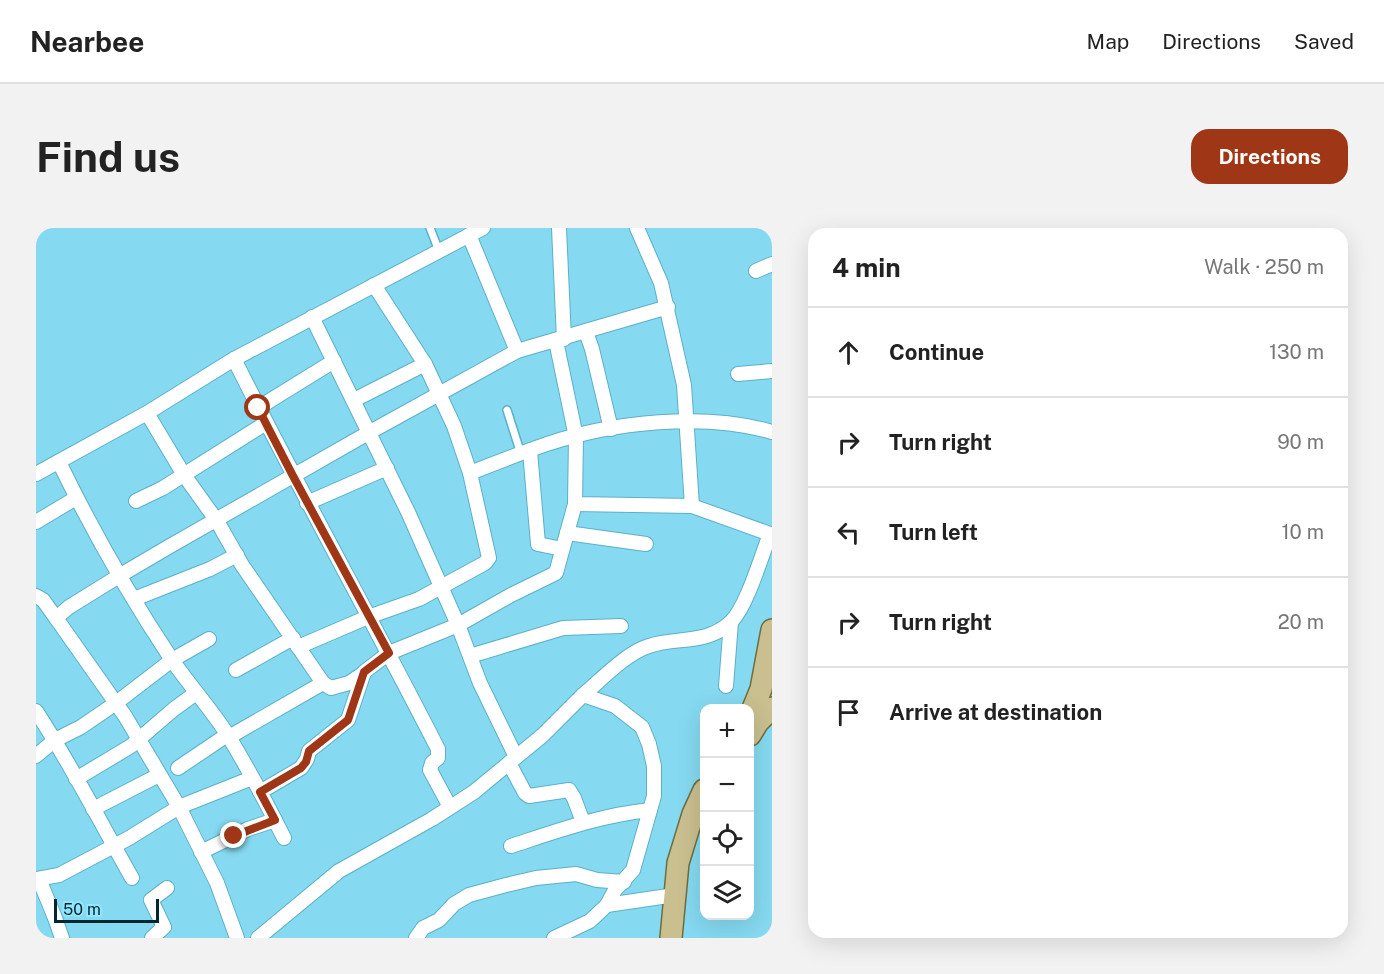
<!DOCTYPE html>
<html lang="en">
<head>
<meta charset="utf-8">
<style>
	body { margin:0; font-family:"Public Sans",sans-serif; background:#f2f2f2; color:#222 }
	.controls { position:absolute; right:18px; bottom:18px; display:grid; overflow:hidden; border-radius:12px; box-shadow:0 6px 24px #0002 }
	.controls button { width:54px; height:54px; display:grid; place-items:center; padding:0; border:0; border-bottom:2px solid #e0e0e0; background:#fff; color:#222; font:30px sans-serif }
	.scale { position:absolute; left:18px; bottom:15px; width:105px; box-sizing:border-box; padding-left:6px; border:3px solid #01272f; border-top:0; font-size:16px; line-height:21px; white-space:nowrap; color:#01272f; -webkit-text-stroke:4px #92e6fe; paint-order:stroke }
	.stop { position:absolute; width:18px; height:18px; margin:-14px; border:4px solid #9f3716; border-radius:50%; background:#fff }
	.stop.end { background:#9f3716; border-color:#fff; box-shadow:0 2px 6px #0008 }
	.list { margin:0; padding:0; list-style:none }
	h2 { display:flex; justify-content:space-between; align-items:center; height:78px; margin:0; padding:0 24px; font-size:26px }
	h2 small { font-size:20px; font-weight:400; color:#767676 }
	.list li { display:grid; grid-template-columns:39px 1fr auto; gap:18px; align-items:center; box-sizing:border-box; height:90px; padding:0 24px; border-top:2px solid #e0e0e0 }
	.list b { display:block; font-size:22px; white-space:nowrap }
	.list em { font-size:20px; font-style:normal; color:#767676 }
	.icon { flex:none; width:33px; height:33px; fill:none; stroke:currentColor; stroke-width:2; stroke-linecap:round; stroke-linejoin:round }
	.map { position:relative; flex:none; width:736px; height:710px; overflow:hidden; border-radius:18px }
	header { display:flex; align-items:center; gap:36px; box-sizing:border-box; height:84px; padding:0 30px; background:#fff; border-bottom:2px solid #e0e0e0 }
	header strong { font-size:28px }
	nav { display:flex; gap:33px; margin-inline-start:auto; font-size:21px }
	.intro { display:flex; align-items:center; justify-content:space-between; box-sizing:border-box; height:144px; padding:0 36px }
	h1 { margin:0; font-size:42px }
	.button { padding:15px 27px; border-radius:18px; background:#9f3716; color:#fff; font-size:21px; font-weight:700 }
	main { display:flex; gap:36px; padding:0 36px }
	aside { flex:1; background:#fff; border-radius:18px; box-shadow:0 6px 24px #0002 }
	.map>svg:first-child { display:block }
</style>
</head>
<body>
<header>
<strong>Nearbee</strong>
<nav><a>Map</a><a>Directions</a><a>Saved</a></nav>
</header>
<div class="intro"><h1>Find us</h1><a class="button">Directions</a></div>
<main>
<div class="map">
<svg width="736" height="710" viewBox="0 0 736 710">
	<rect width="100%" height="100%" fill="#85d9f0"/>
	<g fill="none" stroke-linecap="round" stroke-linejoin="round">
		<g stroke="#5cb0c7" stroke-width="10">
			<g id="lane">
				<polyline points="394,0 403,23"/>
				<polyline points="471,182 485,226"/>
			</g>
		</g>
		<g stroke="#5cb0c7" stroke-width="16">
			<g id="street">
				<polyline points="523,0 528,111"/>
				<polyline points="601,0 625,55 648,157 656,278"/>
				<polyline points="433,7 481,123"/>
				<polyline points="720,43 736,36"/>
				<polyline points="276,89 372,284 422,397 444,455 480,529"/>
				<polyline points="550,104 556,121 575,201"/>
				<path d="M520,113L540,209L539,276L656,278L734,306C725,329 711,378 695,394C669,418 641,408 613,418C590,425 565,452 547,467"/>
				<path d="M198,131C264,263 335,390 402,521V530L396,535L394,542L414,579"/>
				<polyline points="702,146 736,143"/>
				<polyline points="318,172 389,136"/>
				<polyline points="222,180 298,133"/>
				<polyline points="111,185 148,247 181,293 206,337 287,455 295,460 313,455 328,445"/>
				<polyline points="494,223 502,316 526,321"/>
				<path d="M23,234C56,302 94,369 136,432C154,458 176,482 193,509C213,542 231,576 248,610"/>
				<path d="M434,245C459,235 485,225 511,216C577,194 669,184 736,204"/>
				<polyline points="0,246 111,185 198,131 447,0"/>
				<polyline points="100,273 127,260 230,195"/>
				<polyline points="271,275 351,240"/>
				<polyline points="0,294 40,270"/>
				<polyline points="531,305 610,316"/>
				<polyline points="0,368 7,372 20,390"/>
				<polyline points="98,371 174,341 201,327"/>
				<polyline points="262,419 332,389 383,371 449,335 453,330 434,245 418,198 389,136 338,57"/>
				<polyline points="434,428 527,400 585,398"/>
				<polyline points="200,442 257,410"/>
				<polyline points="690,458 695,394"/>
				<path d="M0,483C35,536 64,594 96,650"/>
				<polyline points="193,509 287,455"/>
				<polyline points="0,528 19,512 45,499 80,475 136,432 173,411"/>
				<polyline points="473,535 489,565 493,568 533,562 538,570 547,594"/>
				<polyline points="142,540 191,507"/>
				<polyline points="40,551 95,518 138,481 160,465"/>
				<polyline points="224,564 265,540 271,531 273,523 312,492 328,444 353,425 422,397 475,367 520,345 539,276"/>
				<polyline points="57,581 123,547"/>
				<path d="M475,618C521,603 565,587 614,582"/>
				<polyline points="165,624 212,601 239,592"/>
				<polyline points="0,651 23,647 93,610 143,579 216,550"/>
				<polyline points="3,651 19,690 26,710"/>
				<polyline points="571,677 639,667"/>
				<polyline points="116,710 128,699 115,672 131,660"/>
				<polyline points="201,710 181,655 143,579 89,488 20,390 33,379 83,348 134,318 334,204 481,123 632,79"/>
				<polyline points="222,710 303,643 396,591 438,564 507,507 547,467 579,478 606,499 613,516 618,538 618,568 597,642 579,662 571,677 554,693 518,710"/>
				<polyline points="380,710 387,700 403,692 418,676 433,667 470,657 500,650 540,646 561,652 588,654"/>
			</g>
		</g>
		<g stroke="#6c6e3d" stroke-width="24">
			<g id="primary">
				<polyline points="714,488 725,461 736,402"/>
				<polyline points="714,507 722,494 736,480"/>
				<polyline points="635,710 642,635 657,586 668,562"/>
			</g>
		</g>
		<use href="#lane" stroke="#fff" stroke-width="7"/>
		<use href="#street" stroke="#fff" stroke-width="14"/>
		<use href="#primary" stroke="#c9bf8f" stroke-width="21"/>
	</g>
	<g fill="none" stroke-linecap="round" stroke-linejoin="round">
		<polyline stroke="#9f3716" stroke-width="8" points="198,608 239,592 224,564 265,540 270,534 273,523 312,492 328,444 353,425 257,248 222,180"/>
	</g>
</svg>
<div class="controls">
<button>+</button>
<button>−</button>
<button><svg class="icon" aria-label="locate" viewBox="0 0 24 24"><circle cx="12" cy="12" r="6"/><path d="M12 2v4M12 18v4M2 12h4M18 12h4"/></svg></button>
<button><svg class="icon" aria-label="layers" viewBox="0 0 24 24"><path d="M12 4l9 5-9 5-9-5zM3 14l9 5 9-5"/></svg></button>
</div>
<div class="scale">50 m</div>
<div class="stop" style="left:222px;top:180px"></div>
<div class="stop end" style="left:198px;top:608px"></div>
</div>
<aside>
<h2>4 min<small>Walk · 250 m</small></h2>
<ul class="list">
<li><svg class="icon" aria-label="ahead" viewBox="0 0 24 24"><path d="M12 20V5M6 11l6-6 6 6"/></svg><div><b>Continue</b></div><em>130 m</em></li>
<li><svg class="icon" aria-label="right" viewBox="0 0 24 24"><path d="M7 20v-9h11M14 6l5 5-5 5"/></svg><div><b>Turn right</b></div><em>90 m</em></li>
<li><svg class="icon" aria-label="left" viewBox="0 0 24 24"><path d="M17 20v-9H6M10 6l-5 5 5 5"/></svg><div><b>Turn left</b></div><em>10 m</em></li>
<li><svg class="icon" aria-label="right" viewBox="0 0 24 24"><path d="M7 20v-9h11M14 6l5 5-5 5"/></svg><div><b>Turn right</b></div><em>20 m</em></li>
<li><svg class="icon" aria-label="arrive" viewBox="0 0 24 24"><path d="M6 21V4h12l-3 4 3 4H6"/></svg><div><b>Arrive at destination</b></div></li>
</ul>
</aside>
</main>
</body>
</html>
